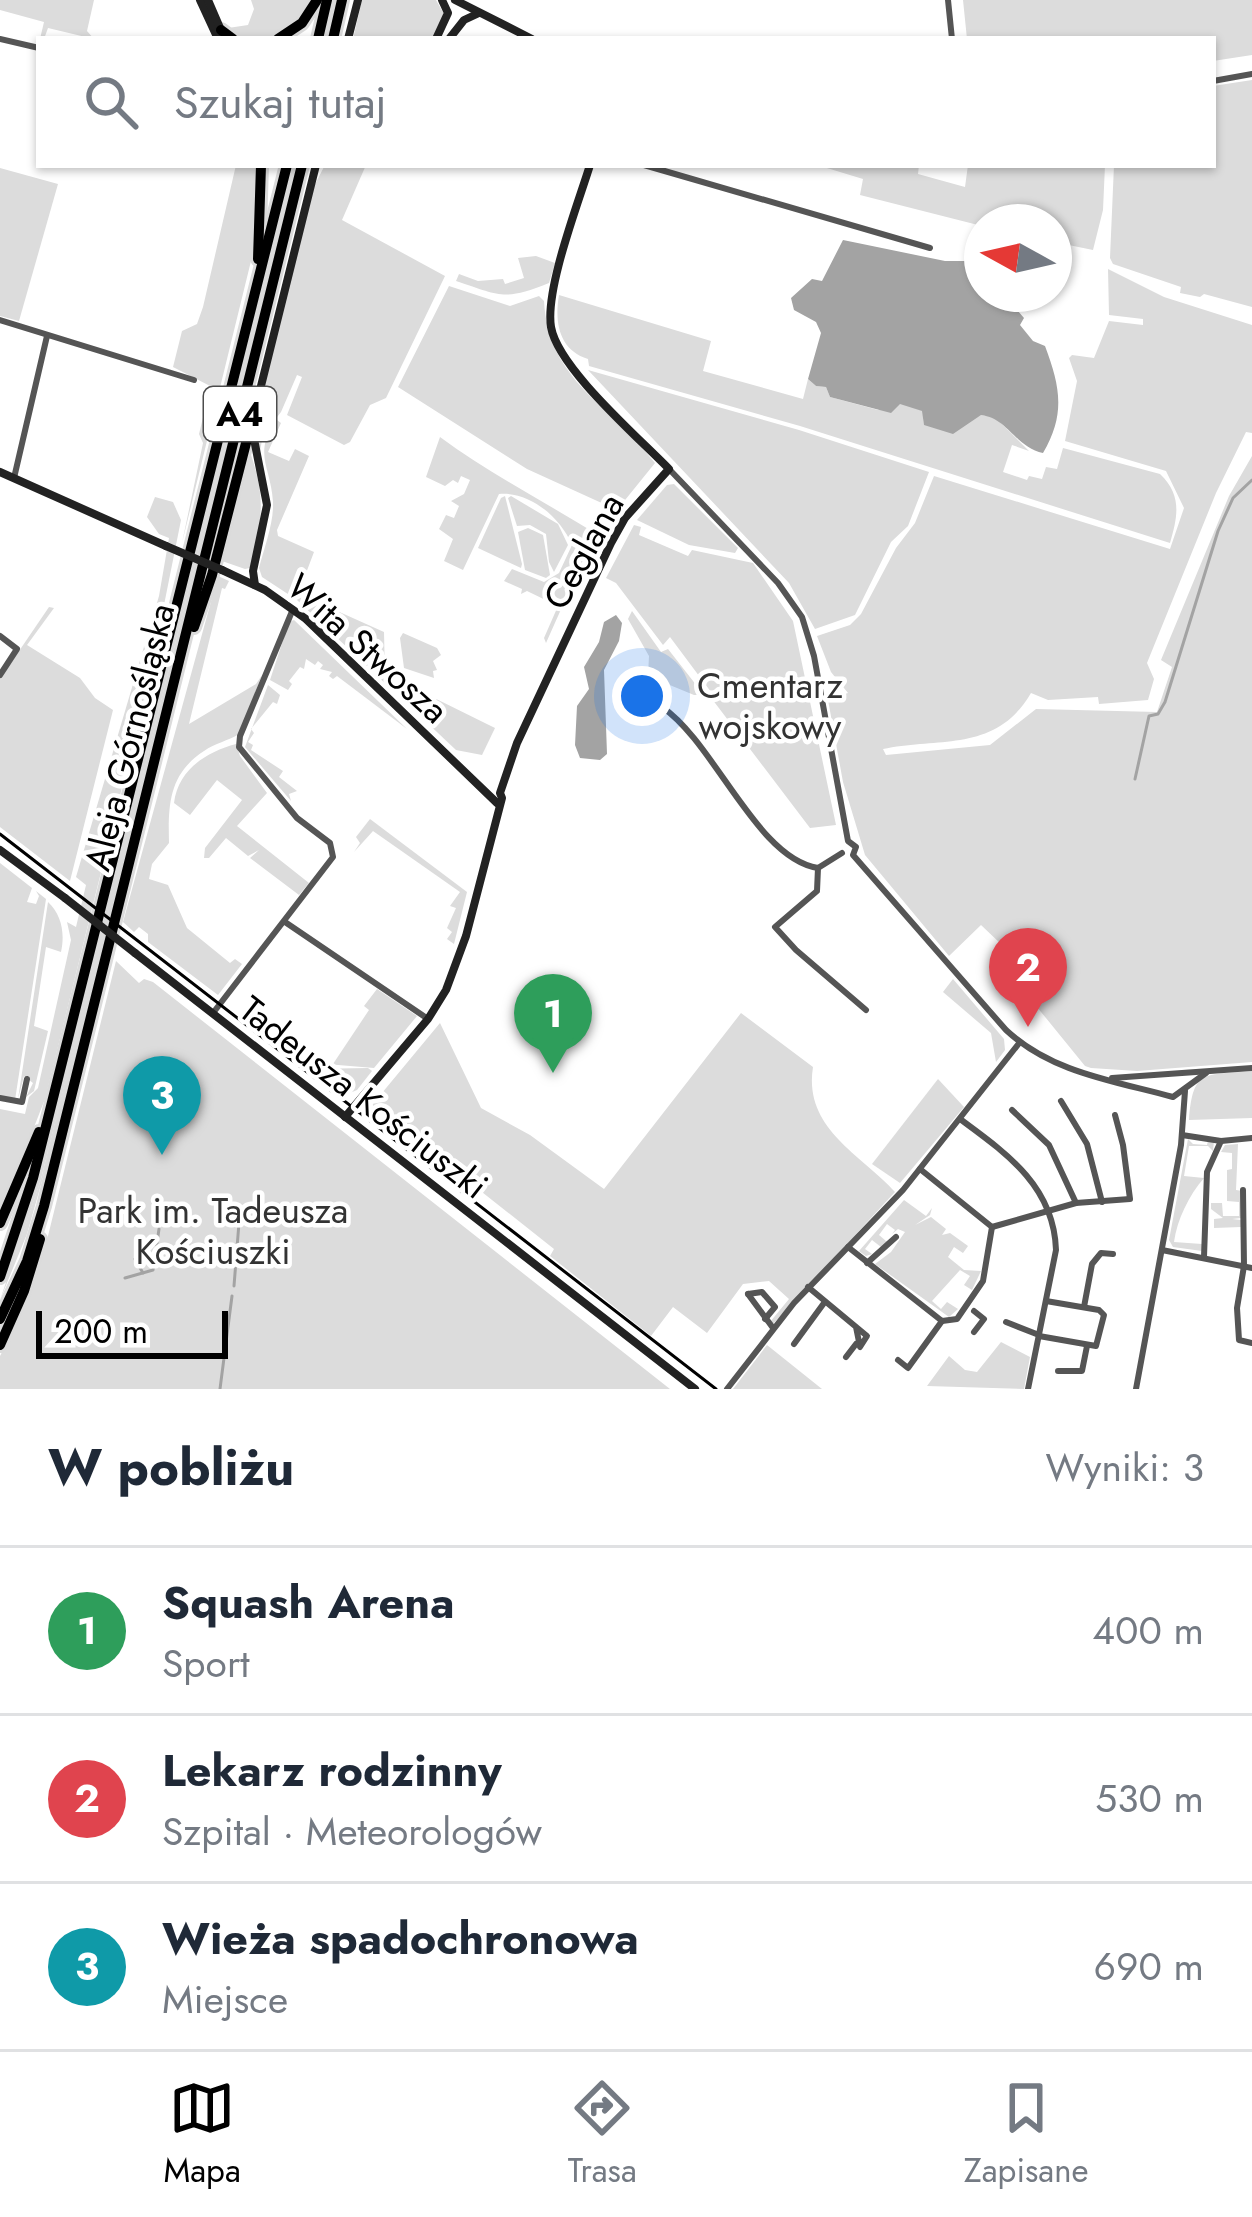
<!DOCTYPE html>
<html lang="pl">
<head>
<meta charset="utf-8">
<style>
	body { margin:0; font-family:Jost,sans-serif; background:#f6f6f7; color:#1f2937 }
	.compass { position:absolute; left:964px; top:204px; width:108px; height:108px; border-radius:50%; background:#fff; box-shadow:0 3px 9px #0004; rotate:278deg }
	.scale { position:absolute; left:36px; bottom:30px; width:192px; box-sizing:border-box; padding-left:12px; border:6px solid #000; border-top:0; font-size:33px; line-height:42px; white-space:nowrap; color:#000; -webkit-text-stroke:9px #fff; paint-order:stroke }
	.you { position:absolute; left:642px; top:696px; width:42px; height:42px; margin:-30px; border:9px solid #fff; border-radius:50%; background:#1a73e8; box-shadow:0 0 0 18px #1a73e833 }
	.badge { display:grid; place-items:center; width:78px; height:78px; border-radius:50%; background:#000; color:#fff; font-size:39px; font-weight:700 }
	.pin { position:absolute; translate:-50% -99px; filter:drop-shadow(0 3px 6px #0008) }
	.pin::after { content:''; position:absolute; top:63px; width:42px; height:36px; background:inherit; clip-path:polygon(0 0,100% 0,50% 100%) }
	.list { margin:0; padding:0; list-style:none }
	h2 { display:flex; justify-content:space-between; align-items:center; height:156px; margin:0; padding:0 48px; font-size:51px }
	h2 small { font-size:39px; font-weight:400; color:#747a83 }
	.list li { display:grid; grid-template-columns:78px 1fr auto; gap:36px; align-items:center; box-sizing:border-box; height:168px; padding:0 48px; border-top:3px solid #e0e1e3 }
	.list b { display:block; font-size:45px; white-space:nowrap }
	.list p { margin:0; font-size:39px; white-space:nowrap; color:#747a83 }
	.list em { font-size:39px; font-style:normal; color:#747a83 }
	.icon { flex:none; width:66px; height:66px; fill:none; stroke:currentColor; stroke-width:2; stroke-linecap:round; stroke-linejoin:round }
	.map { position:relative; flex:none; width:1252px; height:1389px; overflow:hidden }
	.search { position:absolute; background:#fff; box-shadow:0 3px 9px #0004; left:36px; right:36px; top:36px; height:132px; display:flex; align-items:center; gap:30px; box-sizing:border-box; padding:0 42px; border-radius:0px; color:#747a83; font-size:45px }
	.sheet { height:660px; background:#fff }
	nav { display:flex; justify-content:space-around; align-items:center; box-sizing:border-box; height:168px; border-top:3px solid #e0e1e3; background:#fff; font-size:33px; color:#747a83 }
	nav a { display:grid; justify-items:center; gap:6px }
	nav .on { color:#000 }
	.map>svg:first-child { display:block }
</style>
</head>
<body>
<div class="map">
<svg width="1252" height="1389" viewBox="0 0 1252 1389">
	<rect width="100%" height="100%" fill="#fff"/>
	<g fill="#dcdcdc">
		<polygon points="0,0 94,0 87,31 94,39 48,28 44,39 40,39 44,22 0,10"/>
		<path d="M251,0H313C293,34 274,39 237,39L228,28L248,25L254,9Z"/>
		<polygon points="362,0 436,0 444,14 432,39 353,39"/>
		<polygon points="963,0 1252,0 1252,55 1213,61 1213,39 967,39"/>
		<polygon points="1252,80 1252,307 1204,294 1200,297 1180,293 1181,287 1113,264 1110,258 1114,165 1213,165 1213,86"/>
		<polygon points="236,165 258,165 259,215 251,261 182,543 203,443 199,434 209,393 214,388 173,367 182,331 197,324 203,307"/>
		<polygon points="291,165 59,1121 27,1234 0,1300 41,1179"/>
		<polygon points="325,165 366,165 342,220 445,276 386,398 370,405 350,442 344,445 287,415 302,377 297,375 281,412 263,435 260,451 255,435 256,420 313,188"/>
		<polygon points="817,165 919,165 918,174 965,187 968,165 1105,165 1103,210 1093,250 1054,242 1054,222 982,222 982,226 860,195 863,179"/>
		<polygon points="0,168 58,184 19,321 0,316"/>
		<path d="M536,256L555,263L549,283C504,301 501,296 456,281L459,274L478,281L503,279L505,284L524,278L518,258Z"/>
		<path d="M1108,269L1164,297L1252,325V433L1246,432L1216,493L1147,663L1154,679L1148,700L1099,704L1098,697L1048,700L1031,693C996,753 939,737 883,749L886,755L990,745L1036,709L1157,712L1172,667L1161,660L1229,496L1252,456V1062L1137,1071L1091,1068L1085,1066L1002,964L1008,958L1002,945L981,925L949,956L865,855L843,782L828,700L848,693L831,672L817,636L850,625L861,614L896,548L915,523L934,476L1170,549L1184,508L1166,471L1065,441L1077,381L1069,358L1072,355L1094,358L1109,321L1143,325V319L1109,315Z"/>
		<path d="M449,286L510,306L539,296L544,301C548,381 611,405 655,463L617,510L527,469L398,387Z"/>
		<path d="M559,295L711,341L703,371L803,399L808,379L816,386L826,387L830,397L878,410L900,403L923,411L924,425L981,415L995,417L1029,451L1012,445L1003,472L1027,480L1029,476L1042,479L1046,467L1057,469L1063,448L1160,474C1182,495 1178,516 1170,543L800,426L589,366L588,359C560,350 554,324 559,295Z"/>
		<polygon points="588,370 799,430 929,472 908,526 891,542 855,615 815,629 789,583"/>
		<path d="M277,420L281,423L268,452L289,461L295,449L309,456L277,530L278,536L314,552L300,589L306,597L384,632L385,676L392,683L389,687L297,600L262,577L259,568C264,548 274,523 273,502C271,466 252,453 277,420Z"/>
		<path d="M440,437C487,472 543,501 595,533L546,643L544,638L558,606L527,591L521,594L522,589L504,581L512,569L544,582L559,573L572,545C561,518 530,491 499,494L463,570L444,561L453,539L439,529L446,515L454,518L459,506L451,501L464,494L470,480L461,476L458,483L453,480L445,486L426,477Z"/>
		<path d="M249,449C266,497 263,519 250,568L245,569L222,561Z"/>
		<polygon points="674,484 738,548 735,553 689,545 637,520 667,485"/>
		<polygon points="505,496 522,564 521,568 478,548 501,498"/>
		<polygon points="511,496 558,524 568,545 554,572 549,562 546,534 530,525 517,526 508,498"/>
		<polygon points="155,497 173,502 181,520 151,670 45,1099 0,1214 0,1109 25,1114 29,1097 38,1088 71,940 67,922 76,927 86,885 76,877 159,596 169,538 159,534 147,517"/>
		<polygon points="634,525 641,527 639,535 688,556 692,550 753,563 793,621 836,825 810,828 712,699 714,696 670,637 663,645 616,583 606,578"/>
		<polygon points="528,528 543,535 550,575 546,578 525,570 518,532"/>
		<path d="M218,576L229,581L225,589L222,588L189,724L256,684L262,675L239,734C228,741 215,743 204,751C169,774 168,804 169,843L152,864L149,879L168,885L187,928L230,963L235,959L242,964L218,995L148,942V934L139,927L134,932L123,922Z"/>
		<polygon points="49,607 54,608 27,645 80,678 95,698 113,710 70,881 0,827 0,679"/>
		<polygon points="632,611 661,652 668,649 704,695 694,695 648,676 649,656 628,619"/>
		<polygon points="294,620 407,729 337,676 333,679 329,676 332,672 320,669 323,665 318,661 315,665 306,659 304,669 300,667 289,681 292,684 288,690 270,680 289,622"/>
		<polygon points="403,633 437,648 441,655 433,661 437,670 433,671 434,678 404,668 400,638"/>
		<polygon points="268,685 280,695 277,704 273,702 251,729 254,733 248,742 253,745 251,750 283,771 279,777 297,791 289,794 291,801 245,747"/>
		<polygon points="414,688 495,728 482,755 456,750 403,700"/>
		<path d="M236,744L240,756L267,793L237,826L309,883L299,895L250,858L259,850L248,856L226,838L209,858H204L205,848L242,800L217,780L190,815L174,803C178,770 206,752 236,744Z"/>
		<polygon points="370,819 467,892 454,944 447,939 452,932 447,928 456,908 450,906 460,892 373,831 354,852 360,843 356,837"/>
		<polygon points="0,863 32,888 27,902 36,904 39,896 36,891 46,899 15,1100 0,1096"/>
		<path d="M48,902C62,915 65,934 61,952L46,947L34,1026L48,1031L34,1091L26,1097L33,1083L24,1076L18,1099Z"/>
		<polygon points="116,961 139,983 144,979 153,982 670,1389 0,1389 0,1356 20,1317 45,1248"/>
		<polygon points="953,979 1004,1039 1005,1050 996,1062 991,1033 943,992"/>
		<polygon points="377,989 417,1016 374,1068 302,1062 311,1049 333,1064 369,1010 364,1006"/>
		<path d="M741,1013L813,1067C803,1129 862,1155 895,1192L773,1324L770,1322L789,1299L769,1281L743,1284L707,1333L673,1307L651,1336L550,1256L554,1249L372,1105L440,1023L481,1108L530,1135L604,1189Z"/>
		<polygon points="368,1068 372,1071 357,1090 343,1096 309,1069"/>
		<path d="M1252,1071V1118L1189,1120C1193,1067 1205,1076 1252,1071Z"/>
		<polygon points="938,1079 964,1107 900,1183 872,1164"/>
		<path d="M1188,1139L1193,1144L1207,1145L1208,1140L1214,1141L1213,1151L1208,1146H1189L1184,1176L1204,1178C1189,1195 1177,1220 1174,1242L1202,1244V1251L1173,1247L1169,1240Z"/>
		<polygon points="1238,1144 1236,1190 1242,1191 1241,1218 1232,1219 1241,1220 1241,1227 1214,1228 1214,1219 1223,1218 1211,1209 1211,1203 1222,1203 1223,1216 1239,1216 1239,1202 1227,1201 1227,1170 1232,1169 1232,1153 1221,1152 1225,1145"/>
		<polygon points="904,1200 926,1216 932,1208 930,1215 915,1225 931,1217 946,1229 942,1235 950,1233 968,1246 963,1253 954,1247 948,1257 964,1270 981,1271 972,1290 964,1285 970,1276 960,1270 932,1301 941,1309 947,1302 958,1309 949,1317 875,1264 891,1252 905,1232 898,1229 892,1234 895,1230 887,1224 879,1235 886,1241 893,1239 881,1247 872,1240 865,1249 872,1254 866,1256 859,1251"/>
		<polygon points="1001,1342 1030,1357 1024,1389 927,1386 949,1356 965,1370 977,1372"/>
		<polygon points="767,1345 822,1389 733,1389"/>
	</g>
	<g fill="#a3a3a3">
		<path d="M843,240L945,261H982V294H1003L1024,318L1020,325L1033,341L1045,346C1060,386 1066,414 1043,453C1016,448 1008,418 981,415L953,434L924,425L922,411L900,404L891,413L830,397L826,387L816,386L808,379L821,333L816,322L794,310L791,298L812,279L822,281Z"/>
		<polygon points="616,615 622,623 619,641 604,670 607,754 600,760 580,758 575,745 577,706 589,689 584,667 599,642 604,622"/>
	</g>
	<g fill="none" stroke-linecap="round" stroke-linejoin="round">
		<g stroke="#a3a3a3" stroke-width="3">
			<polyline points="1135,779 1149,716 1158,714 1165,702 1218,531 1233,498 1252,480"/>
			<polyline points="135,1259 143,1273"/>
			<polyline points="125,1278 153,1270 159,1229"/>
			<polyline points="234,1286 240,1210"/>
			<polyline points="220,1389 232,1296"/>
		</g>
		<g stroke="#dbdbdb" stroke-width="16">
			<g id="highway">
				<polyline points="221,30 233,39"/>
				<polyline points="278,39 302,23 317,0"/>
				<polyline points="318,39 327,0"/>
				<polyline points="333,39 342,0"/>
				<polyline points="258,259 261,165"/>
				<polyline points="194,627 212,575 254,412"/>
				<polyline points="0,1223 39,1132"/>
				<polyline points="0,1277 33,1178 287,165"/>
				<polyline points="0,1319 27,1261 44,1206 302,165"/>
				<polyline points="0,1345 24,1291 40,1239"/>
			</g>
		</g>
		<g stroke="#555" stroke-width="6">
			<polyline points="948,0 952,39"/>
			<polyline points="0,39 39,48"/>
			<polyline points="1213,81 1252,74"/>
			<polyline points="644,165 930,248"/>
			<polyline points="0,320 194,380"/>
			<path d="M669,469L778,583L802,617L814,656L848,841L856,847L853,855L1006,1030C1052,1073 1115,1081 1173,1097L1206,1073"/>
			<polyline points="14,478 47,336"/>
			<polyline points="0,636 17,649 0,675"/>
			<path d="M662,707C715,743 757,859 818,868L842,853"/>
			<polyline points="818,868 817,891 775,927 796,950 866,1010"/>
			<polyline points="285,922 428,1019"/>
			<polyline points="213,1013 333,857 330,843 297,818 239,747 240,736 293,609"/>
			<polyline points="1112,1078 1252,1068"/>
			<polyline points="0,1098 22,1102 27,1079"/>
			<polyline points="1061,1101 1087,1144 1102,1202"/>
			<polyline points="1012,1110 1049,1145 1076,1203"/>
			<path d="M960,1119C1006,1153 1054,1186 1056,1250L1028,1389"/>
			<polyline points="1182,1135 1221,1141 1252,1138"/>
			<polyline points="1243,1190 1244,1266 1237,1308 1239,1340 1252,1343"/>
			<polyline points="992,1227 1076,1203 1130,1199 1123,1145 1115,1115"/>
			<polyline points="848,1247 942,1321 957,1319 983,1281 992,1227 920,1169"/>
			<polyline points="1162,1250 1252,1268"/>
			<polyline points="1204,1257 1207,1172 1221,1141"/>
			<polyline points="867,1263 896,1237"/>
			<polyline points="808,1287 867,1336 860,1347 856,1327"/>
			<polyline points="748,1294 762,1292 775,1307 765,1319"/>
			<polyline points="748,1294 773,1328"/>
			<polyline points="1084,1307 1092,1264 1101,1253 1113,1254"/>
			<polyline points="974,1311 984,1319 974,1332"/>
			<polyline points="1006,1322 1039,1335"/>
			<polyline points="1039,1336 1096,1346 1104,1315 1099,1310 1046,1301"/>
			<polyline points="794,1344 824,1303"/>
			<polyline points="846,1357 856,1344"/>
			<polyline points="898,1360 908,1368 942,1321"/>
			<polyline points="1058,1371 1082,1371 1087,1346"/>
			<polyline points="727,1389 794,1303 903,1190 1020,1042"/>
			<polyline points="1136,1389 1181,1145 1185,1091"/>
		</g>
		<g stroke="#222" stroke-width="8">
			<polyline points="200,0 218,39"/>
			<polyline points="208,0 221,30"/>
			<polyline points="455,0 532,39"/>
			<polyline points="348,39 358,0"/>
			<polyline points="436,39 448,13 442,0"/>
			<polyline points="449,39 464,20 479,13"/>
			<polyline points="254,414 316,165"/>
			<polyline points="252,429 267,505 253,571 255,585"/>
			<polyline points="0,472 166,546"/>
			<polyline points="222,570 265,590 306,619 497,803"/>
			<polyline points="0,850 65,898"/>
			<polyline points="135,953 695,1389"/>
			<path d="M345,1117L428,1019L446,990L466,936L502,798L500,793L517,743L611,543L625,518L669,469C638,437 558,368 551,327C545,289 578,204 590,165"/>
		</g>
		<use href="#highway" stroke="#000" stroke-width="10"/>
		<polyline stroke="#000" stroke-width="3" points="0,834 716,1389"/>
		<g stroke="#222" stroke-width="8">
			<polyline points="166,546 222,570"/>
			<polyline points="65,898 135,953"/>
		</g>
	</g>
	<g text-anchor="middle" stroke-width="9" stroke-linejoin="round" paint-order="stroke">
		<rect fill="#fff" stroke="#4c4c4c" stroke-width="3" x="204" y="387" width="72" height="54" rx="9"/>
		<g font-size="33" font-weight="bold" fill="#000">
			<text x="240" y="426">A4</text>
		</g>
		<g font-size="36" fill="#000" stroke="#fff">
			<text transform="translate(583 551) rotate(-61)" y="13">Ceglana</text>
			<text transform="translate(368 648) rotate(42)" y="13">Wita Stwosza</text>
			<text transform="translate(129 737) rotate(-76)" y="13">Aleja Górnośląska</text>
			<text transform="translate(364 1097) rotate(38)" y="13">Tadeusza Kościuszki</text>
		</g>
		<g font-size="36" fill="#333" stroke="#fff">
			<text x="770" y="698">Cmentarz<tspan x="770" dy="41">wojskowy</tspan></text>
			<text x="213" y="1223">Park im. Tadeusza<tspan x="213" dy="41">Kościuszki</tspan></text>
		</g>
	</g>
</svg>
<svg class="compass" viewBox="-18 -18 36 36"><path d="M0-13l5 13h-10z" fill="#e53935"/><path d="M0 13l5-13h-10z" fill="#747a83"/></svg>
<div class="scale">200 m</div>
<div class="you"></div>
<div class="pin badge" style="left:553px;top:1073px;background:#2e9e5b">1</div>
<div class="pin badge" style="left:1028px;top:1027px;background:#e0444e">2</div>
<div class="pin badge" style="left:162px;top:1155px;background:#0f9aa8">3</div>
<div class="search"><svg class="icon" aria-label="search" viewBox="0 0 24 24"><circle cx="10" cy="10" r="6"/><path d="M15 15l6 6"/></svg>Szukaj tutaj</div>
</div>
<section class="sheet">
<h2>W pobliżu<small>Wyniki: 3</small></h2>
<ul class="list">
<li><span class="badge" style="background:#2e9e5b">1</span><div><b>Squash Arena</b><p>Sport</p></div><em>400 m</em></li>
<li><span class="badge" style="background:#e0444e">2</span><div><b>Lekarz rodzinny</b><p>Szpital · Meteorologów</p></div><em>530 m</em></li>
<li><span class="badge" style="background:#0f9aa8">3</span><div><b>Wieża spadochronowa</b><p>Miejsce</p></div><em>690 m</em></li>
</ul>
</section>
<nav>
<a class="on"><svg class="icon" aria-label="map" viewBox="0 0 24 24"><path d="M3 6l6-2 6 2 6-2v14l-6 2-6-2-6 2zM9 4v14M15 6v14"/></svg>Mapa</a>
<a><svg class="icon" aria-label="directions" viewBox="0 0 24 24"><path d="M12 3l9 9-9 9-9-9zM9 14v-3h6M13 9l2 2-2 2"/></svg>Trasa</a>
<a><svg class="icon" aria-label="saved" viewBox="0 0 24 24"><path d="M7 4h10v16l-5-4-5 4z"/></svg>Zapisane</a>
</nav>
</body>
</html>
